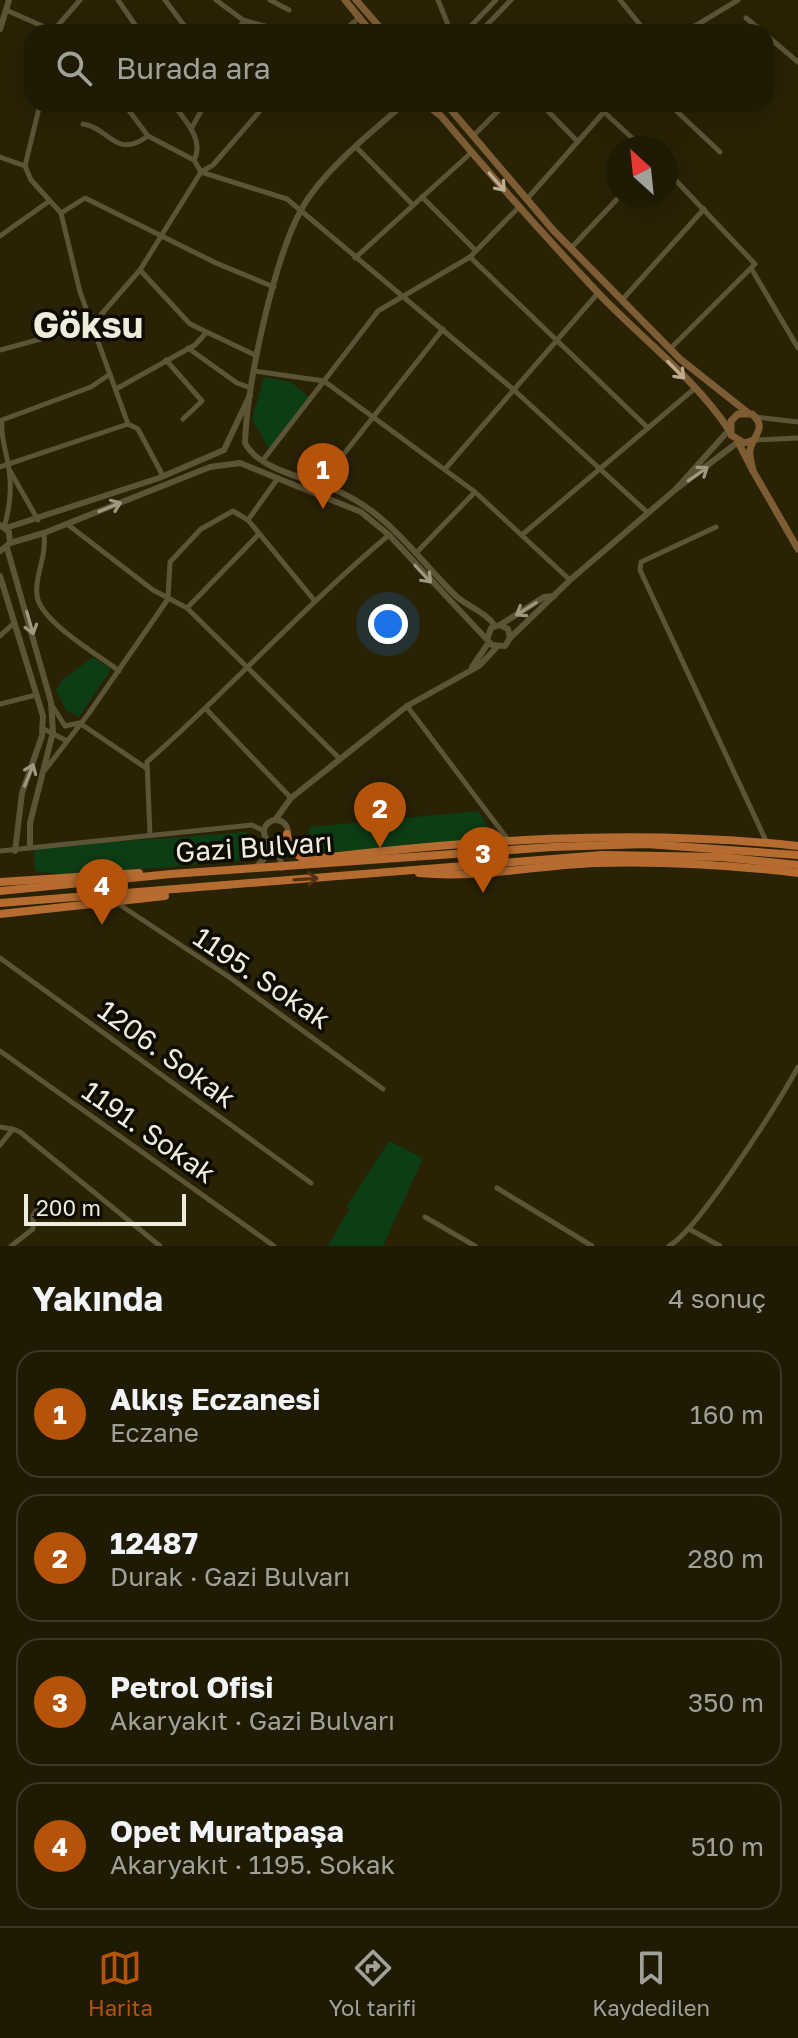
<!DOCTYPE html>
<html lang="tr">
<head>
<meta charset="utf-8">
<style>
	body { margin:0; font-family:"Golos Text",sans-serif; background:#2c2713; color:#f1f3f6 }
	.compass { position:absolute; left:606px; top:136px; width:72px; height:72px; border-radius:50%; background:#1f1a04; box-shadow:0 8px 32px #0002; rotate:333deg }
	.scale { position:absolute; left:24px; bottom:20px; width:162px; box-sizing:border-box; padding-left:8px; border:4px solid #f0ecdb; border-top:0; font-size:22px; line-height:28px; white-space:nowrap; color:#f0ecdb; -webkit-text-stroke:6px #0e0b03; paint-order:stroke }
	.you { position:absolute; left:388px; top:624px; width:28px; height:28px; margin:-20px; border:6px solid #fff; border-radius:50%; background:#1a73e8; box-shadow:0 0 0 12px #1a73e833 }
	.badge { display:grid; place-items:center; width:52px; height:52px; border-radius:50%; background:#b45309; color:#fff; font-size:26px; font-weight:700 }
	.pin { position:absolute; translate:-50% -66px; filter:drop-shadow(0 2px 4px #0008) }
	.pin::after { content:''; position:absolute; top:42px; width:28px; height:24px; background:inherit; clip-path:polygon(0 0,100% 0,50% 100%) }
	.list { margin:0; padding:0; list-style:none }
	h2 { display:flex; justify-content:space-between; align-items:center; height:104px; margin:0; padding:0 32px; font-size:34px }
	h2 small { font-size:26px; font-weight:400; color:#a1a19a }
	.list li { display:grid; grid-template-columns:52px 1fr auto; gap:24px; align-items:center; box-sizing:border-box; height:128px; margin:0 16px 16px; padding:0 16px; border:2px solid #3c3826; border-radius:24px }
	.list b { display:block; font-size:30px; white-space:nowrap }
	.list p { margin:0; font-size:26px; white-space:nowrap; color:#a1a19a }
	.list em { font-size:26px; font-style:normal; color:#a1a19a }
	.icon { flex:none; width:44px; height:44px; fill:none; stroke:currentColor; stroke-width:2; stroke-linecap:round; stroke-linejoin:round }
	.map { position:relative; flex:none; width:798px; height:1246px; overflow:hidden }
	.search { position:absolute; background:#1f1a04; box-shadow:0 8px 32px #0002; left:24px; right:24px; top:24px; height:88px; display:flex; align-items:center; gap:20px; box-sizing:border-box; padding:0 28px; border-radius:24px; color:#a1a19a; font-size:30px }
	.sheet { height:680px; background:#1f1a04 }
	nav { display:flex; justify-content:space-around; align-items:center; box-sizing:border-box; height:112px; border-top:2px solid #3c3826; background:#1f1a04; font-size:22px; color:#a1a19a }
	nav a { display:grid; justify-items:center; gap:4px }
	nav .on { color:#b45309 }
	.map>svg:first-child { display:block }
</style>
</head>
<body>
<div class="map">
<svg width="798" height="1246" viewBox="0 0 798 1246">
	<rect width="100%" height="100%" fill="#292205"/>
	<g fill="#0c3d15">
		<polygon points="264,377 291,382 309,397 270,451 252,419"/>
		<polygon points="93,657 111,669 79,717 66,710 56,690 62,680"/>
		<polygon points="478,811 498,841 313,853 309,827"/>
		<polygon points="247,832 253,860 69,875 35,871 34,848"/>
		<polygon points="389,1141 423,1158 383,1246 328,1246 349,1210 347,1206"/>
	</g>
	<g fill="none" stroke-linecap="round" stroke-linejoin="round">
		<g stroke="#5c5437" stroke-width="5">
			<polyline points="118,0 140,32"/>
			<polyline points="165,0 189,32"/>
			<polyline points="216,0 243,20 287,32"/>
			<polyline points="270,0 289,10"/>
			<polyline points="438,0 451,32"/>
			<polyline points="620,0 646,32"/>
			<polyline points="6,10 56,32"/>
			<polyline points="746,18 763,32"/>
			<polyline points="53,31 80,0"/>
			<polyline points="233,32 245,21"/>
			<polyline points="342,32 359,18"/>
			<polyline points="465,32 496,0"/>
			<polyline points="480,32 511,0"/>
			<polyline points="685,32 738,0"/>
			<polyline points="766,35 798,62"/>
			<polyline points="40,104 25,166 31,180 61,213 80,292 128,424 138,429 163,476"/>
			<polyline points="124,104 148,136 194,160"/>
			<path d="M173,104C184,119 205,140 194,160L201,172L287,199L514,390L648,513"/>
			<polyline points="541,104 578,142"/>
			<polyline points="669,104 720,152"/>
			<polyline points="604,112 643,148"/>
			<path d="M83,124C110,128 115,160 148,136"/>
			<polyline points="191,129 205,104"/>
			<polyline points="473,136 505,104"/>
			<polyline points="357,148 413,205"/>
			<polyline points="0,157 25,166"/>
			<polyline points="666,170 755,264 751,268 798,348"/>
			<polyline points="422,197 476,251"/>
			<polyline points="527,199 611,104"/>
			<polyline points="61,213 85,198 216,263 274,287"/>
			<polyline points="0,236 48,202"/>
			<polyline points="571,248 620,196"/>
			<polyline points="470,257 648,428"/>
			<polyline points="355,258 472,152"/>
			<polyline points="140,270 190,324 257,356"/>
			<polyline points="622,300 704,209"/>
			<polyline points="188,348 237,383 251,388"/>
			<polyline points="670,349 751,268"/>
			<polyline points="0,350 92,325 140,270 201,172 213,165 266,104"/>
			<polyline points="166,360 202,401 183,419"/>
			<polyline points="254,371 324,381 475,492 570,580"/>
			<polyline points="116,389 195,345 206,333"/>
			<polyline points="756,417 798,422"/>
			<polyline points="755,440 798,438"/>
			<polyline points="263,460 378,311 470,257 519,207"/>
			<polyline points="0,467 128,424"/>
			<polyline points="445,469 598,293"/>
			<polyline points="10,471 38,520"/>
			<polyline points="278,478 248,520 314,600"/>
			<polyline points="320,484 443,329"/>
			<polyline points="67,524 153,590 187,608 340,759"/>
			<path d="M4,527C10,508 12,490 9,470C7,452 0,438 2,420L91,387L110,374"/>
			<polyline points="716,527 641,562 640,570 767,843"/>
			<path d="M44,533C47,558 34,576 37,595C39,621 99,655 119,671"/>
			<polyline points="523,534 694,389"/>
			<polyline points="417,552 475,492"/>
			<polyline points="187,608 258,535"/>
			<polyline points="0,636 14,623"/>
			<polyline points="0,704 36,695"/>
			<polyline points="407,706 509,841"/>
			<polyline points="53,707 65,726 79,723"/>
			<polyline points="206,709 291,798"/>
			<polyline points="81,724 146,768"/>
			<polyline points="42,728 67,741"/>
			<polyline points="45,770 89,713 168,599 170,562 201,529 233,511 248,520"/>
			<path d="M150,834L147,762C230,689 304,606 389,535"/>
			<polyline points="0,851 252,825 264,831"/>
			<polyline points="117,903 229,977 383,1089"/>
			<polyline points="0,958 311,1183"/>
			<polyline points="0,1051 274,1246"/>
			<polyline points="0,1127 12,1129"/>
			<polyline points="0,1145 13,1129 20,1132 160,1246"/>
			<polyline points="497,1188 592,1246"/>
			<polyline points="425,1217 475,1246"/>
			<polyline points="689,1229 720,1246"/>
			<polyline points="11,1246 33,1229 33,1215 41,1205"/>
			<path d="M669,1246C699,1229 779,1102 798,1067"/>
		</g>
		<g stroke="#5c5437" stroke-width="6">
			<polyline points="0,29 9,0"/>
			<path d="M404,104C372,131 320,174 301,210C273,262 247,384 245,443C258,469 305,478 331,488C388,511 414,555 456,596C468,607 486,612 495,626"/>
			<polyline points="729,430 676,489 738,442"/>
			<polyline points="0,525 9,532 10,543"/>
			<polyline points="6,528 159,478 224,450 250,395"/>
			<polyline points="7,548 51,702 53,732 30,823 30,846"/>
			<polyline points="0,551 10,543 44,533 210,467 240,463 361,512 389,535 492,645 505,646 510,638 508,629 500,625 491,628 488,637"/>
			<polyline points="0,576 43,716 42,736 22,793 15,851"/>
			<polyline points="500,625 544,597 554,596"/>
			<polyline points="510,638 570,580 676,489"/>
			<polyline points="472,667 489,642"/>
			<polyline points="275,820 291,798 407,706 479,666 496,648"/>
			<circle cx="276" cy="832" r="12"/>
			<polyline points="277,844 282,868"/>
			<polyline points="256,867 266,857 266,839"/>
		</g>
		<g stroke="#7e5d35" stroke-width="7">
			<polyline points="345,0 371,32"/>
			<polyline points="356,0 384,32"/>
			<path d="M426,104L441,116C493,178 547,239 603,298C645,341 696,380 729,430"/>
			<polyline points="446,104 553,230 680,359 747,412"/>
			<path d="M738,442L753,471C752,464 749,457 750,450C753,435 768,428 752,414H738L731,421V435L744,443L754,440"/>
			<polyline points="753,471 798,549"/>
		</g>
		<g stroke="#b66c30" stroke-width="8">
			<path d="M287,834L289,848L305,860C469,840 633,828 798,846"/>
			<path d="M419,873C478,879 537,865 596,863C663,861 731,865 798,873"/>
			<polyline points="0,882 139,873"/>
			<polyline points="0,891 171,874 552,847 646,844 798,855"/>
			<polyline points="0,903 602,855 721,857 798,865"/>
			<polyline points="0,914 165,896"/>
		</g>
	</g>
	<defs><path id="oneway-shaft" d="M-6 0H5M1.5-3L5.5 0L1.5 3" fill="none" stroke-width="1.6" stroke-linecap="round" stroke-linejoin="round" transform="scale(2)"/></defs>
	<g stroke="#bdac90">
		<use href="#oneway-shaft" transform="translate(497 182) rotate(49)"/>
		<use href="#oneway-shaft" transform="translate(676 370) rotate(46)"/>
	</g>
	<g stroke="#9f9881">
		<use href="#oneway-shaft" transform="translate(698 474) rotate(-35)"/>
		<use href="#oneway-shaft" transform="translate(110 507) rotate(-22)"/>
		<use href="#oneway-shaft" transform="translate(423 574) rotate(47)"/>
		<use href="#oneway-shaft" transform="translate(526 609) rotate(148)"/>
		<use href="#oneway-shaft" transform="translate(30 623) rotate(74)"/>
		<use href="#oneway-shaft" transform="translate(29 775) rotate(-68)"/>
	</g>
	<use stroke="#513215" href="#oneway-shaft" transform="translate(306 879) rotate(-4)"/>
	<g text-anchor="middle" stroke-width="7" stroke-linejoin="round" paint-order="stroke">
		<g font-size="28" fill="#f0ecdb" stroke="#0e0b03">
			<text transform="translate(254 847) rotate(-4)" y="10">Gazi Bulvarı</text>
			<text transform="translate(262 978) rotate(34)" y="10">1195. Sokak</text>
			<text transform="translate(167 1054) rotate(36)" y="10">1206. Sokak</text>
			<text transform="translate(149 1132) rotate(35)" y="10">1191. Sokak</text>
		</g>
		<g font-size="36" font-weight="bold" fill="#f0ecdb" stroke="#0e0b03">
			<text x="88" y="338">Göksu</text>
		</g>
	</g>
</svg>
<svg class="compass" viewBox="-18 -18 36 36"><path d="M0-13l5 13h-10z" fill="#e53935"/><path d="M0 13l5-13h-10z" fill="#a1a19a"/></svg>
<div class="scale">200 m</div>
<div class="you"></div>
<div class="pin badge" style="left:323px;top:509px">1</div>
<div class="pin badge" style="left:380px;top:848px">2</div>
<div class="pin badge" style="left:483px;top:893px">3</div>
<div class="pin badge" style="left:102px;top:925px">4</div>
<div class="search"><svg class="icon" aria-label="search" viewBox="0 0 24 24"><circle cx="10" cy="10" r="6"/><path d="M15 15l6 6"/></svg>Burada ara</div>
</div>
<section class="sheet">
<h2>Yakında<small>4 sonuç</small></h2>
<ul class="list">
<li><span class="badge">1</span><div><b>Alkış Eczanesi</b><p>Eczane</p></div><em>160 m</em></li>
<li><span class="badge">2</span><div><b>12487</b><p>Durak · Gazi Bulvarı</p></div><em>280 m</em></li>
<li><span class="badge">3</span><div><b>Petrol Ofisi</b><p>Akaryakıt · Gazi Bulvarı</p></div><em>350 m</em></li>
<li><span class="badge">4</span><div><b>Opet Muratpaşa</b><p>Akaryakıt · 1195. Sokak</p></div><em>510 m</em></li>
</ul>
</section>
<nav>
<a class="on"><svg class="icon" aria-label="map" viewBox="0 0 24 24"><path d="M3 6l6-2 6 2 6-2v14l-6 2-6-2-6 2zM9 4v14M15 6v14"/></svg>Harita</a>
<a><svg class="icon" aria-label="directions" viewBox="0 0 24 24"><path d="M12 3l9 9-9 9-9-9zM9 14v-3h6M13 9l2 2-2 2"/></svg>Yol tarifi</a>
<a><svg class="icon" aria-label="saved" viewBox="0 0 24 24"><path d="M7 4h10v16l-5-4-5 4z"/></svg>Kaydedilen</a>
</nav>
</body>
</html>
